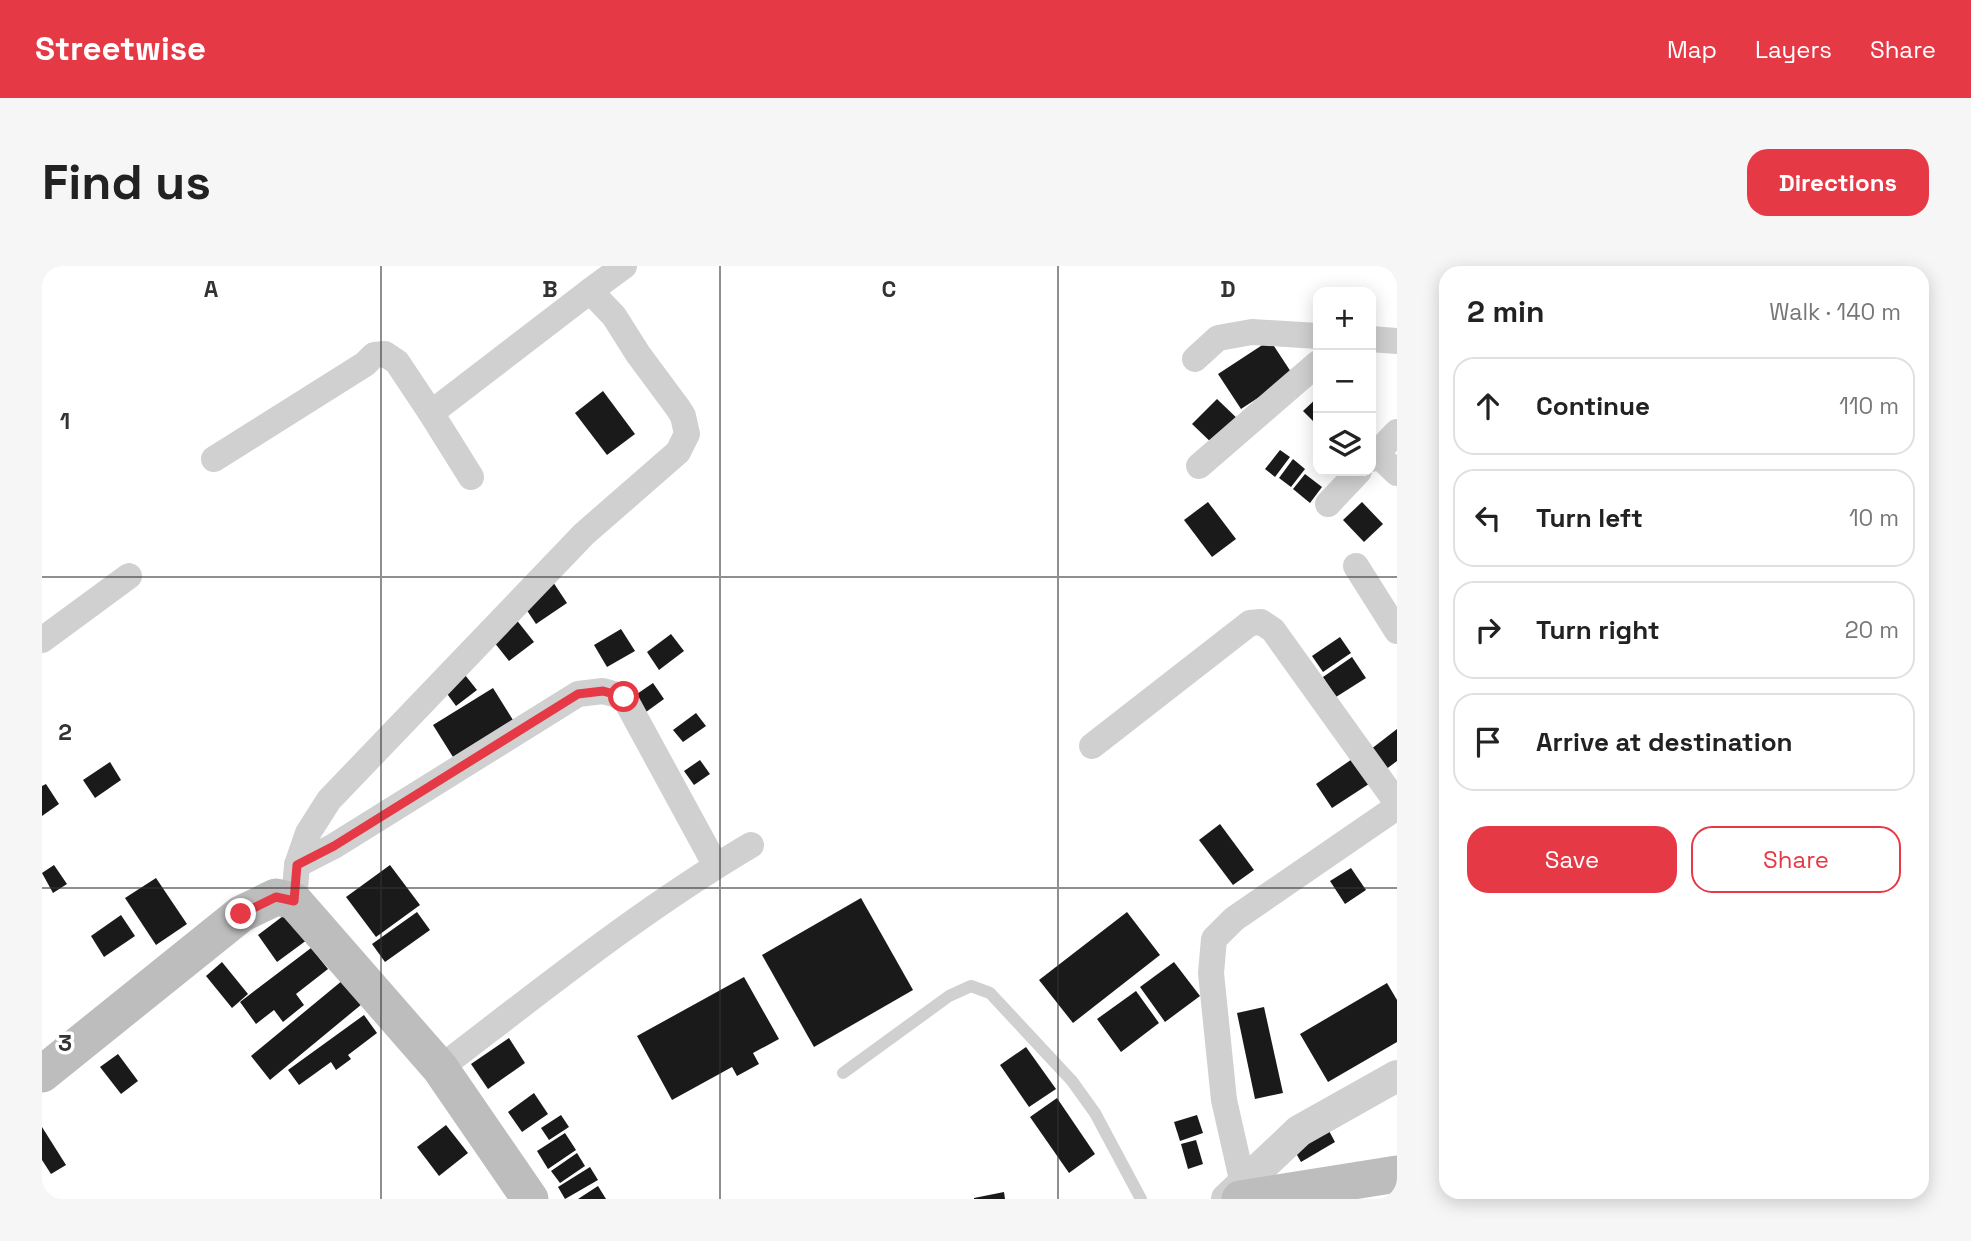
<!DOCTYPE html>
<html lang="en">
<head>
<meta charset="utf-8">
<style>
	body { margin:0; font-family:"Space Grotesk",sans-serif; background:#f6f6f6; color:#222 }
	.controls { position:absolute; right:21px; top:21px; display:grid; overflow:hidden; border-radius:14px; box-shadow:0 4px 18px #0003 }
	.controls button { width:63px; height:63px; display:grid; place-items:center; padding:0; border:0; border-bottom:2px solid #e0e0e0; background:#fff; color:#222; font:35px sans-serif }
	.stop { position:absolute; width:21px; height:21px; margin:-16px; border:5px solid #e63946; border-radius:50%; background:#fff }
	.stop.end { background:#e63946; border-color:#fff; box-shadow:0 2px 7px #0008 }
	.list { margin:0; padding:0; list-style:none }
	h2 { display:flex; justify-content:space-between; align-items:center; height:91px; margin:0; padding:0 28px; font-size:30px }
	h2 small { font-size:23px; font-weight:400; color:#767676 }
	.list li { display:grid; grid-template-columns:46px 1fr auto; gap:21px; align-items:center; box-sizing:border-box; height:98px; margin:0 14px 14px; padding:0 14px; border:2px solid #e0e0e0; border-radius:21px }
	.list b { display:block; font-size:26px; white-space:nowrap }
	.list em { font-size:23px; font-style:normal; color:#767676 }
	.actions { display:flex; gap:14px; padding:21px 28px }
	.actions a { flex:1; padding:16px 0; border:2px solid #e63946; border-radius:21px; text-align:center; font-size:24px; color:#e63946 }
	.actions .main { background:#e63946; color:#fff }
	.icon { flex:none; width:38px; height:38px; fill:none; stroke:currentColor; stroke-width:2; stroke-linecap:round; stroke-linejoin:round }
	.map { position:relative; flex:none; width:1355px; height:933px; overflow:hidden; border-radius:21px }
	header { display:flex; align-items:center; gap:42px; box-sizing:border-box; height:98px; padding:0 35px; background:#e63946; color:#fff }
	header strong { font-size:33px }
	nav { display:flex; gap:38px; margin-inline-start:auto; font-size:24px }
	.intro { display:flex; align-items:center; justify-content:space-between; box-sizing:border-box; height:168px; padding:0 42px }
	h1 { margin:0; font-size:49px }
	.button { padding:18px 32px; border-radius:21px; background:#e63946; color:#fff; font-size:24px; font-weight:700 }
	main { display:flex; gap:42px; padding:0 42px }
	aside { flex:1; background:#fff; border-radius:21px; box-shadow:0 4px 18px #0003 }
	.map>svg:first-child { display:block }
</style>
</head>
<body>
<header>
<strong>Streetwise</strong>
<nav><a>Map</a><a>Layers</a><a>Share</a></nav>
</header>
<div class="intro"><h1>Find us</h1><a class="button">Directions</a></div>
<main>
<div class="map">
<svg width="1355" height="933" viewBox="0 0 1355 933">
	<rect width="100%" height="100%" fill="#fff"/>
	<g fill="#1a1a1a">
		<polygon points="1228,74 1251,109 1199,143 1176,108"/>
		<polygon points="561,125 593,168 565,189 533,147"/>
		<polygon points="1276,131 1276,160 1261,145"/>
		<polygon points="1175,133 1200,157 1175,182 1150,158"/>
		<polygon points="1238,184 1248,191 1233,211 1223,203"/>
		<polygon points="1251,193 1263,203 1249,221 1237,212"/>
		<polygon points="1263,208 1280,221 1268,237 1251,223"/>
		<polygon points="1166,236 1194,273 1170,291 1142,254"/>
		<polygon points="1320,236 1341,258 1322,276 1301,254"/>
		<polygon points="511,316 525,337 494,358 480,337"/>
		<polygon points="473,352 492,376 467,395 448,371"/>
		<polygon points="579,363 593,385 565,401 552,379"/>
		<polygon points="629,368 642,385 617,404 605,386"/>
		<polygon points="1298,371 1309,387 1281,406 1270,390"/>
		<polygon points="1310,391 1324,412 1294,431 1281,411"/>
		<polygon points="423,409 435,424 414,440 403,425"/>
		<polygon points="611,417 622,433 604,446 592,430"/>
		<polygon points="451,422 471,454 411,491 391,459"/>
		<polygon points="654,447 664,460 641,476 631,464"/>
		<polygon points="1355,463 1355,495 1339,507 1324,487"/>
		<polygon points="1316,489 1333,514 1290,542 1274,518"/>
		<polygon points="658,494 668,508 652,519 642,505"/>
		<polygon points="68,496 79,514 53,532 41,514"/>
		<polygon points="4,518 17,538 0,550 0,520"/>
		<polygon points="1178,558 1212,604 1191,619 1157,574"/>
		<polygon points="12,599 25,618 11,627 0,607"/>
		<polygon points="348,599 378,639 334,671 304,631"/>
		<polygon points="1309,602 1324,624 1303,638 1288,615"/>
		<polygon points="114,612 145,658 114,679 83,632"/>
		<polygon points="819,632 871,724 772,781 720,689"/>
		<polygon points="249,644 269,671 235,696 216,669"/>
		<polygon points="375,646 388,664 343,696 330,678"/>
		<polygon points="1085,646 1118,689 1031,757 997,714"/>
		<polygon points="79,649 93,670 62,691 49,670"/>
		<polygon points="269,682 286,703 254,728 262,739 241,756 232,744 214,758 198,736"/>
		<polygon points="180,696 206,728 190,742 164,710"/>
		<polygon points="1132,696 1158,730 1123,756 1098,721"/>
		<polygon points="702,711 737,773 711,787 717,798 695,810 690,801 630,834 595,770"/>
		<polygon points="301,714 320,738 228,814 209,790"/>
		<polygon points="1345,717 1355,734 1355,776 1286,816 1258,768"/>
		<polygon points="1094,725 1117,757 1079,786 1055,753"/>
		<polygon points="1222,741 1241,827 1213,833 1195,747"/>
		<polygon points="322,749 335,767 306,789 309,793 294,804 289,796 257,819 246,804"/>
		<polygon points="467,772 483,797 446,823 429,798"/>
		<polygon points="984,781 1014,823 987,841 958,799"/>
		<polygon points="76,788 96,815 79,828 58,801"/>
		<polygon points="492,827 506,848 480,866 466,846"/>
		<polygon points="1015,832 1053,888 1027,907 988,851"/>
		<polygon points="519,849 527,861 507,874 499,862"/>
		<polygon points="1155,849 1161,867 1138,875 1132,856"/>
		<polygon points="404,859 426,887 397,910 375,881"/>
		<polygon points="0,861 24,899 9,908 0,894"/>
		<polygon points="1286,863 1293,876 1259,896 1251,882"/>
		<polygon points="523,867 534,884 506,903 495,885"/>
		<polygon points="1154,874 1161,898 1146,903 1139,878"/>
		<polygon points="535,887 543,900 518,917 509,905"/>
		<polygon points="548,901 556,914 523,933 516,921"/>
		<polygon points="556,920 564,933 536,933"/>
		<polygon points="962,926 963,933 932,933 932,932"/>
	</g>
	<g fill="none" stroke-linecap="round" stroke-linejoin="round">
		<polyline stroke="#d0d0d0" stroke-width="12" points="801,807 907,730 929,720 948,727 1030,815 1053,847 1099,933"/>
		<g stroke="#d0d0d0" stroke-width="26">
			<polyline points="1329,73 1355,75"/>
			<polyline points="1153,93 1176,72 1210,66 1276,70"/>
			<polyline points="1334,187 1355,207"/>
			<polyline points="172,193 323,98 332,89 343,88 355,96 389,147"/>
			<polyline points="1329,193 1355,166"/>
			<polyline points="1157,200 1276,97"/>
			<polyline points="429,211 389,147 548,25"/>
			<polyline points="1286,238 1317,205"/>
			<polyline points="1314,300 1355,365"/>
			<polyline points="0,374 87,310"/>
			<polyline points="1050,480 1208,357 1219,356 1231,364 1355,537"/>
			<polyline points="255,599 292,580 536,428 561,425 582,431 674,600"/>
			<polyline points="252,635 255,599 266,567 287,534 542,268 636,186 645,168 641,150 636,142 596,88 572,50 548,25 582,0"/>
			<path d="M398,802C499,725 599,644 709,579"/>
			<polyline points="1201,918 1182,834 1169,707 1172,673 1192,653 1355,541"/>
		</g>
		<polyline stroke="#d0d0d0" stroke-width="32" points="1185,933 1257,865 1355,810"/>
		<g stroke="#bdbdbd" stroke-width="37">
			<polyline points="0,808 199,648 234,631 252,635 398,802 488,933"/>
			<polyline points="1198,933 1355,908"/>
		</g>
	</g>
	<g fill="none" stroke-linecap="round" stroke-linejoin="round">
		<polyline stroke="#e63946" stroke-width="9" points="199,648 234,631 252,635 255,599 292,580 536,428 561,425 582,431"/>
	</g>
	<path fill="none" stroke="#333" stroke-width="2" stroke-opacity="0.55" d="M339,0V933M678,0V933M1016,0V933M0,311H1355M0,622H1355"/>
	<g font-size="23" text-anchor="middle" font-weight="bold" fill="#333" stroke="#fff" stroke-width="7" stroke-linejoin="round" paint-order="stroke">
		<text x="169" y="31">A</text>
		<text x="508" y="31">B</text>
		<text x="847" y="31">C</text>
		<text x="1186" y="31">D</text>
		<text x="23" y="163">1</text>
		<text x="23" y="474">2</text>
		<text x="23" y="785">3</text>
	</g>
</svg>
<div class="controls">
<button>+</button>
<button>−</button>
<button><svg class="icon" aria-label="layers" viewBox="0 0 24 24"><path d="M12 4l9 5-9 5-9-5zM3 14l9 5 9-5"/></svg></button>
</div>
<div class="stop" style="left:582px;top:431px"></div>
<div class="stop end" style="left:199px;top:648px"></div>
</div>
<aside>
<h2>2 min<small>Walk · 140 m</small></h2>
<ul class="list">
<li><svg class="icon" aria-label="ahead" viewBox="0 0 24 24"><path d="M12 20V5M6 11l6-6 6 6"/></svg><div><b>Continue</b></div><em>110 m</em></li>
<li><svg class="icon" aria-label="left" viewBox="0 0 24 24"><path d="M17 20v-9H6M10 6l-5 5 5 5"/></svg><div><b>Turn left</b></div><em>10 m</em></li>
<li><svg class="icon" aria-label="right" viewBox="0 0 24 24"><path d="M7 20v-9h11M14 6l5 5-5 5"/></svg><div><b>Turn right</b></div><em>20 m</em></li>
<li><svg class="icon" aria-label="arrive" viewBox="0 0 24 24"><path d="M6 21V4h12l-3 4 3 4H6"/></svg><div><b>Arrive at destination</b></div></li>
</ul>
<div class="actions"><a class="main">Save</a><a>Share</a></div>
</aside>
</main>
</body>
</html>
